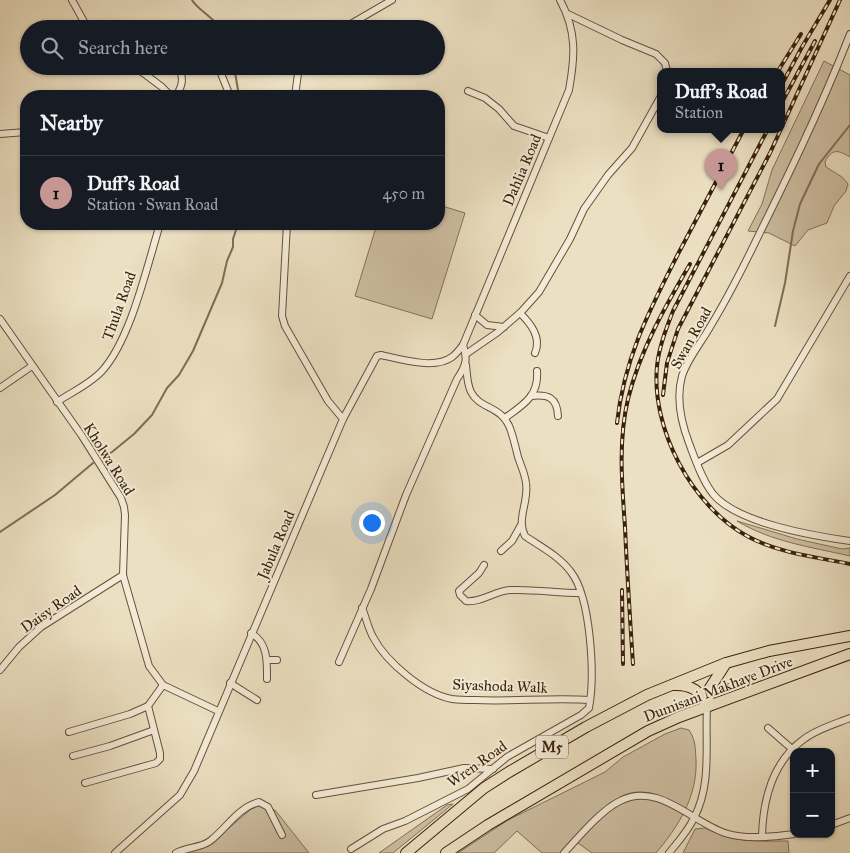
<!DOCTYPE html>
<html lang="en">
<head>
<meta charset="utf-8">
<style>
	body { margin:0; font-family:"IM FELL Great Primer",serif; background:#242831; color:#f1f3f6 }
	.controls { position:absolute; right:15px; bottom:15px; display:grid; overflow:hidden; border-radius:10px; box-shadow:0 1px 4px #0004 }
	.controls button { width:45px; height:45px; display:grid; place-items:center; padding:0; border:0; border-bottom:1px solid #363941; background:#171b24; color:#f1f3f6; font:25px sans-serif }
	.you { position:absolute; left:371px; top:522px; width:18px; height:18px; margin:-12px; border:4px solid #fff; border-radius:50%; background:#1a73e8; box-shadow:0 0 0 8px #1a73e833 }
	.badge { display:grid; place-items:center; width:32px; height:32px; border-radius:50%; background:#c59692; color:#111; font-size:16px; font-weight:700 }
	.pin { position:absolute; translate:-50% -41px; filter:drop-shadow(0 1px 2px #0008) }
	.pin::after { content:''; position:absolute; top:26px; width:18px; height:15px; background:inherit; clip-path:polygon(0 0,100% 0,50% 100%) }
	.popup { position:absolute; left:657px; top:68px; width:128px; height:65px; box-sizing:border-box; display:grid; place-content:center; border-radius:10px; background:#171b24; filter:drop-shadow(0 1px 4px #0005); font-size:16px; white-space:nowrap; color:#9ea1a6 }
	.popup b { font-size:19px; color:#f1f3f6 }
	.popup::after { content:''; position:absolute; left:50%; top:100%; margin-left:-10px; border:10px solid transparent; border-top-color:#171b24 }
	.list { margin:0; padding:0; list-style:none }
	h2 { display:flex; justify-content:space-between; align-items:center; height:65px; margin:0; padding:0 20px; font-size:21px }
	h2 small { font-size:16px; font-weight:400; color:#9ea1a6 }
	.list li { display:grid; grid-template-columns:32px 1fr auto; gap:15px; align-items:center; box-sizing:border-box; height:75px; padding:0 20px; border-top:1px solid #363941 }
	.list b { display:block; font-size:19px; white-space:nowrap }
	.list p { margin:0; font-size:16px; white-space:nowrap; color:#9ea1a6 }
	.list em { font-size:16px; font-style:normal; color:#9ea1a6 }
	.icon { flex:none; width:28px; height:28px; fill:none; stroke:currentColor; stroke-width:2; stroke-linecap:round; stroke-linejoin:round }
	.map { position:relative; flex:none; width:850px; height:853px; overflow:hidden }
	.search { position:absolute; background:#171b24; box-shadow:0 1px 4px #0004; left:20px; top:20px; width:425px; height:55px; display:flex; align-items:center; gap:12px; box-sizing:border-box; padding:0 18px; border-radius:28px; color:#9ea1a6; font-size:19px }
	.panel { position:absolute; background:#171b24; box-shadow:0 1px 4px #0004; left:20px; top:90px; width:425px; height:140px; border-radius:20px }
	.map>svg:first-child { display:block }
</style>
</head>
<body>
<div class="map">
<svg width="850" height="853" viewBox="0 0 850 853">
	<rect width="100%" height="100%" fill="#ece0c2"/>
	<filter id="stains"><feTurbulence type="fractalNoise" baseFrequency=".004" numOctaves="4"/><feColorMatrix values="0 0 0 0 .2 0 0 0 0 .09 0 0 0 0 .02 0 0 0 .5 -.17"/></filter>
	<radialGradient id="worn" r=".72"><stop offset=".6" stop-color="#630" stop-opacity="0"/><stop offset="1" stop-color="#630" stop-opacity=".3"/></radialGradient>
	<g fill="#cebfa3" stroke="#847057">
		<path d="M824,61L850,75V157C838,150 832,148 825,162L826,167L842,177L848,184L846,191L834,206L827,223L808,230L795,246L769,233L748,231L762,204L772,170Z"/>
		<polygon points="439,205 465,213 432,319 355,296 377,224 439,224"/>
		<path d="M737,521L797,539L842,549L850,548V556C811,547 772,542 737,521Z"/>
		<path d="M681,728L689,730C696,741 695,747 696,759C698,796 678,827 656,853H592L578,843L562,853H542L517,831L494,853H458L508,820L605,772L623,757L665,734Z"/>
		<polygon points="453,804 393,853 379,853 447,805"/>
		<polygon points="259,806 275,810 309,853 182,853 207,846 207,847 251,809"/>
		<path d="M705,828C735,843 756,841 788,841L789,853H683L695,829Z"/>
	</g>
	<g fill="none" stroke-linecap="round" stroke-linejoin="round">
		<g stroke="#816c54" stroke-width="2">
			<path d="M192,0C198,10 213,17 221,29"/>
			<polyline points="234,66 239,96"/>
			<polyline points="775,326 785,283 793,231 800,204 819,164 850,125"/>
			<polyline points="103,457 112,452 134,434 152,415 167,388 179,375 193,351 222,283 227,261 233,247 233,239 238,224"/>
			<polyline points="0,532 55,495 93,463"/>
		</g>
		<g stroke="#675039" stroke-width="8">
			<g id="street">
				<polyline points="72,0 88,29"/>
				<polyline points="568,14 622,40 656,54 665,63 667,71"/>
				<polyline points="342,29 392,0"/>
				<path d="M850,34C820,111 784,184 748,257C736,281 724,304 710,327C701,343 688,358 682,376C676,398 681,422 689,443C695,459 702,480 713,494C737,523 814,536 850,541"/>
				<polyline points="134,66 162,87 171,96"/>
				<polyline points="218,66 230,96"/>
				<polyline points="468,91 485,98 499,109 514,126 549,138"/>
				<path d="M176,96C183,85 184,78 178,66"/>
				<polyline points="295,96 299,66"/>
				<polyline points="0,134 26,132"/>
				<path d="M520,313C530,323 542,337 535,353"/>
				<polyline points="475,315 487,325 504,327"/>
				<polyline points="0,319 82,436 121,498 124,507 125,515 123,575 149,666 163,685 218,711"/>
				<polyline points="466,354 498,332 521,312 539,292 570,239 584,209 608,175 632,148 661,96"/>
				<polyline points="0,388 32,366"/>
				<path d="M531,396C549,394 557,398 558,416"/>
				<path d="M57,402C72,392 90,384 102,371C131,339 147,266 160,224"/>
				<path d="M505,418C523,405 539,396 537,371"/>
				<path d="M343,419L377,356L381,355C399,359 435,370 452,357C456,354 460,349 463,345L569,90C575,57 577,31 560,0"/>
				<polyline points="697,463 728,445 777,399 850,276"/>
				<polyline points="501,551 512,541 521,525"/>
				<path d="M484,565L479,573L459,591L460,595L466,601C480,603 495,591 510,590C534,589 557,593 580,593"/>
				<path d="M362,608C366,617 368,628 373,637C386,662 424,694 452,699C460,700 468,700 475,700C514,702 552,697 590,700"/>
				<path d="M251,633C268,643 267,661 267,679"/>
				<polyline points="267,660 277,660"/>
				<path d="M339,662L371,589L406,495L457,379C466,366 468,359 463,345"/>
				<polyline points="0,670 19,647 41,627 123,575"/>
				<polyline points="230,683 257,700"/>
				<polyline points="768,728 792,749"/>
				<polyline points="69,732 130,714 148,706 163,685"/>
				<polyline points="73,756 110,746 154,730"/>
				<polyline points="85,783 156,763 160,759 160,753 148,706"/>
				<polyline points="316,795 418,778 464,768 493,769"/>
				<polyline points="831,825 850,818"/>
				<path d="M762,836C763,799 772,762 804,739C817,729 835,724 850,718"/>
				<path d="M351,849L383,829L405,821L468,789L507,757L581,715L589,708C595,676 591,598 571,572C559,556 541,547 525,536C516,519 529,502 526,483C525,474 521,466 518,457C516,449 514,440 511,431C503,405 480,410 471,392C467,384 467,374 466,365"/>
				<polyline points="115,853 180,795 194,771 343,419 328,401 285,326 282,316 287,224"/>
				<path d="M176,853C187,847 201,848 210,841C227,828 237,808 259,802L268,807L282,835"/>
				<path d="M564,853C578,838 601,810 620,801C657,781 692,822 725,833C746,840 773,837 794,834"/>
				<path d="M669,853C678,842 688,831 694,818C712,784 705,744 707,707"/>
			</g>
		</g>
		<g stroke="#3b200b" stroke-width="12">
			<g id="primary">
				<path d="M673,685C690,684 701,690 707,706"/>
				<polyline points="707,707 710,688 726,663"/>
				<polyline points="406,853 484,788 509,772 586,727 647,695 726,663 769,651 850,636"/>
				<polyline points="446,853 488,825 648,731 679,717 850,654"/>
			</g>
		</g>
		<use href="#street" stroke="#f3ebd7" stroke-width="6"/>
		<use href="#primary" stroke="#ece0c2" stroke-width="10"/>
		<g stroke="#3b200b" stroke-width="4">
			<g id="rail">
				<polyline points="778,71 801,34"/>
				<polyline points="781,86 802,47 830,0"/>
				<polyline points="781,104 815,41"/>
				<path d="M768,129L673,311C666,329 659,347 657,366C651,429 692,506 747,536C778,553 816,557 850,564"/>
				<polyline points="663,395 667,363 678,329 770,153 840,0"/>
				<path d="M617,423C624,359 648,313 677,256C699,214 722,171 744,129"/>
				<polyline points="622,590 623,664"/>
				<path d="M633,664C630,619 627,573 625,527C622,485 618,441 628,399C640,350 665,307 690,264"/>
			</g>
		</g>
		<use href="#rail" stroke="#f3ebd7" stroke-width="2" stroke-dasharray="5.5" stroke-linecap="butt"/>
	</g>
	<g text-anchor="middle" stroke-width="4" stroke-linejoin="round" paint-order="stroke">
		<rect fill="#f3ebd7" stroke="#725d48" stroke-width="1" x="536" y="735.5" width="32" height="23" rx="4"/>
		<g font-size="14" font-weight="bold" fill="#3b200b">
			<text x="552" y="752">M5</text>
		</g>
		<g font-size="15" fill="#3b200b" stroke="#f3ebd7">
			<text transform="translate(522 170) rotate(-67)" y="5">Dahlia Road</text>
			<text transform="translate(119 306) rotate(-70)" y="5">Thula Road</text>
			<text transform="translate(691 338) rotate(-61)" y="5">Swan Road</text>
			<text transform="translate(109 459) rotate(58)" y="5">Kholwa Road</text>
			<text transform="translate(276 545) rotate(-67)" y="5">Jabula Road</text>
			<text transform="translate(51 609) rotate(-35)" y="5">Daisy Road</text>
			<text transform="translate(500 686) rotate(2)" y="5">Siyashoda Walk</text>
			<text transform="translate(718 689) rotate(-21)" y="5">Dumisani Makhaye Drive</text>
			<text transform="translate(477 764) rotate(-35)" y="5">Wren Road</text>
		</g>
	</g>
	<rect width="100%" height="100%" filter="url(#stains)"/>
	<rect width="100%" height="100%" fill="url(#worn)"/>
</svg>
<div class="controls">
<button>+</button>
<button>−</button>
</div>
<div class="you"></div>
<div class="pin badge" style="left:721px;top:190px">1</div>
<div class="popup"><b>Duff's Road</b>Station</div>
<div class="search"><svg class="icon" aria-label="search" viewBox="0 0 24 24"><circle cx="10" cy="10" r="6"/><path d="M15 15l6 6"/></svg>Search here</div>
<section class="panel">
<h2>Nearby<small></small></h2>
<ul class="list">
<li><span class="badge">1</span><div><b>Duff's Road</b><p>Station · Swan Road</p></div><em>450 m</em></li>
</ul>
</section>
</div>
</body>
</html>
